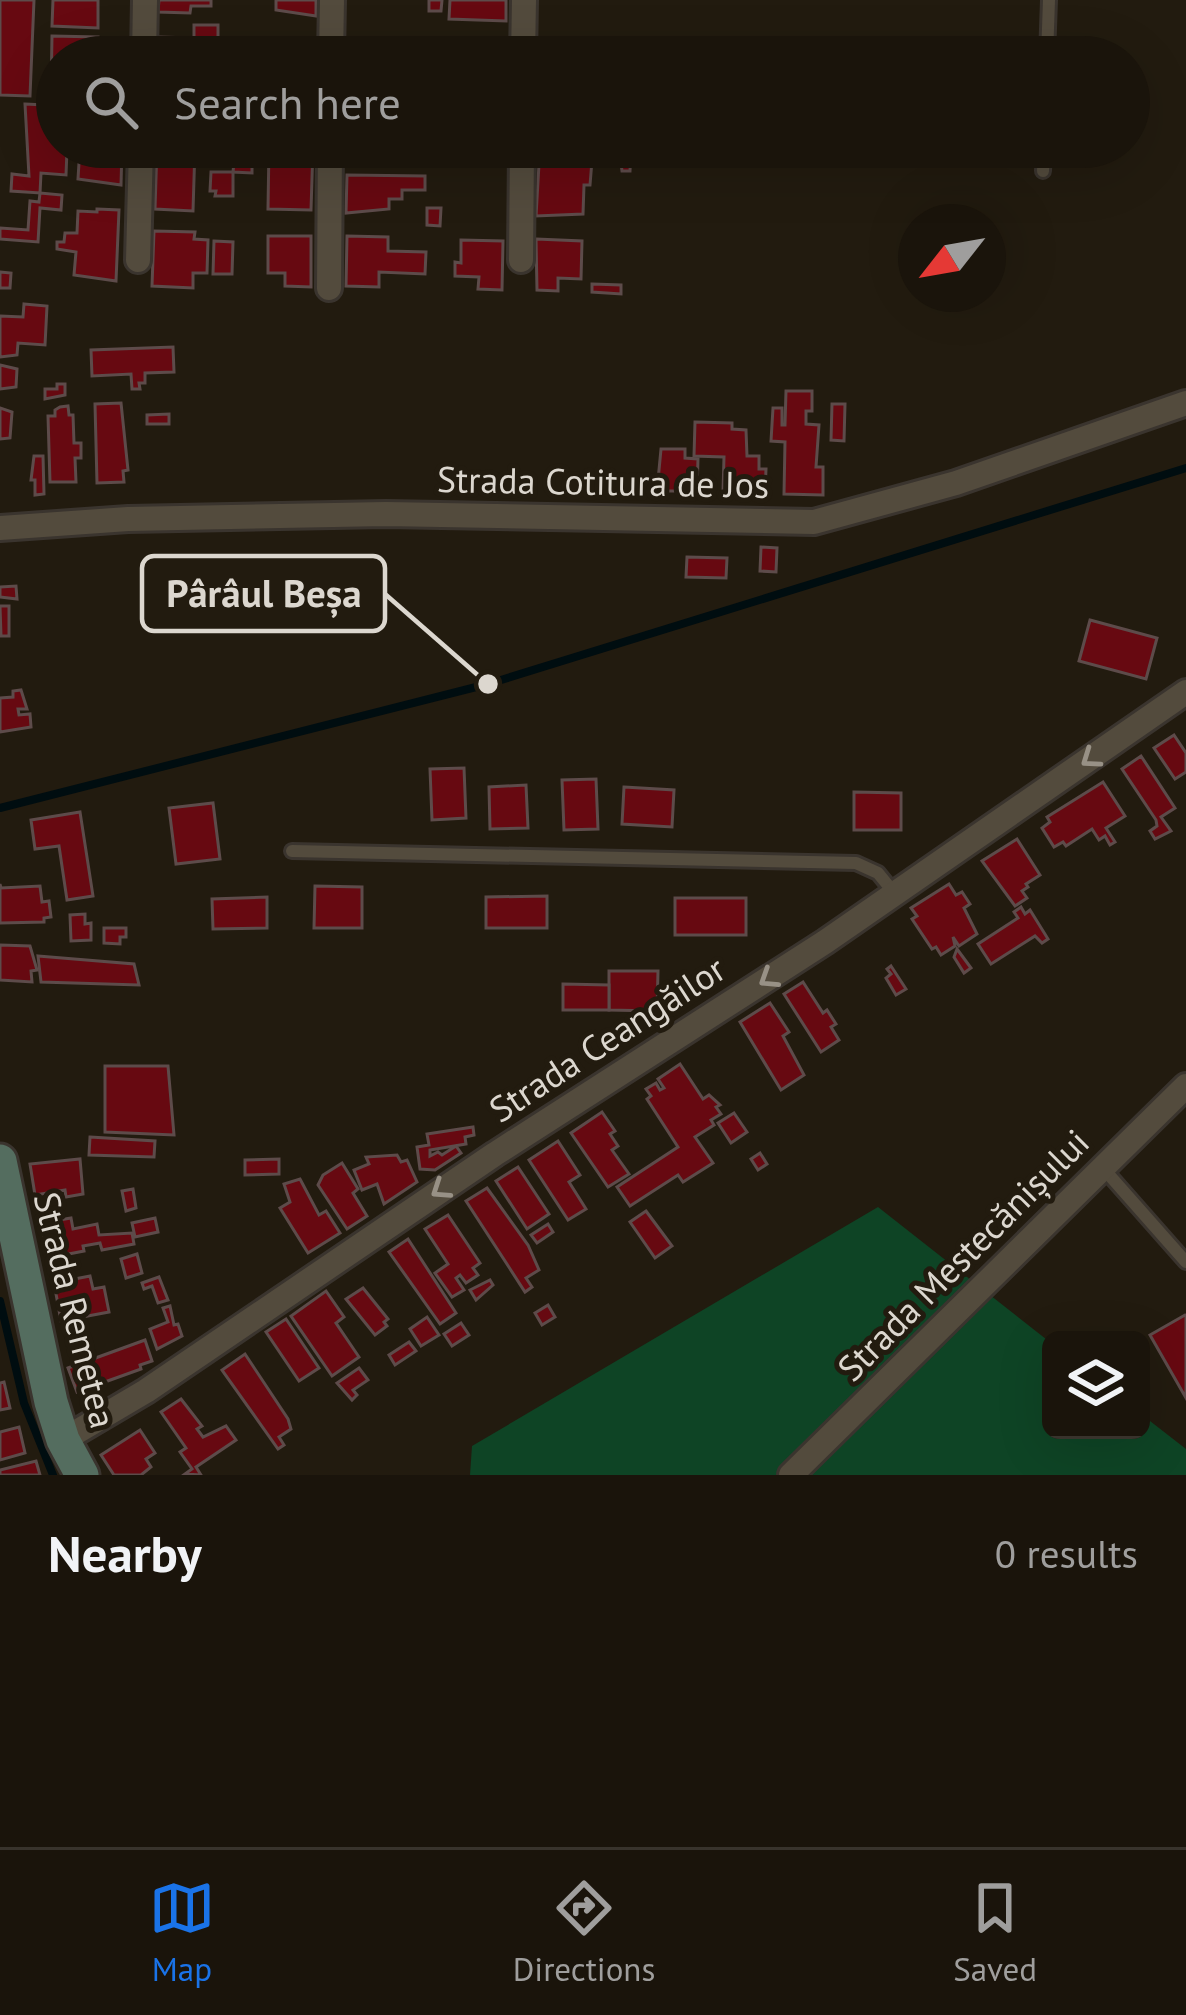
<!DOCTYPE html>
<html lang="en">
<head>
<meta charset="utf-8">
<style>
	body { margin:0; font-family:"PT Sans",sans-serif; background:#231d14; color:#f1f3f6 }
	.controls { position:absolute; right:36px; bottom:36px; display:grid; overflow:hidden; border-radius:18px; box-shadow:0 12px 48px #0002 }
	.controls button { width:108px; height:108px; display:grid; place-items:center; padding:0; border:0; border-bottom:3px solid #38332c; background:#1a140b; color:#f1f3f6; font:60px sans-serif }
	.compass { position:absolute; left:898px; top:204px; width:108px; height:108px; border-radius:50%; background:#1a140b; box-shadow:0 12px 48px #0002; rotate:239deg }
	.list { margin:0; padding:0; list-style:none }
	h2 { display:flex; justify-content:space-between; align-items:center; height:156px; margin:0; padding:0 48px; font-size:51px }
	h2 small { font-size:39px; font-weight:400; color:#9f9e9d }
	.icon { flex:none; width:66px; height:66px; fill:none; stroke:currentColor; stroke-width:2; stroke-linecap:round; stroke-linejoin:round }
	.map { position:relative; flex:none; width:1186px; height:1475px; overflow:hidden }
	.search { position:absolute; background:#1a140b; box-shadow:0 12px 48px #0002; left:36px; right:36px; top:36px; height:132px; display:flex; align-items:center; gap:30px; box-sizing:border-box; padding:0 42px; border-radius:66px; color:#9f9e9d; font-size:45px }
	.sheet { height:372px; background:#1a140b }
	nav { display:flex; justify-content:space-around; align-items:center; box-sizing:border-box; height:168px; border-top:3px solid #38332c; background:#1a140b; font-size:33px; color:#9f9e9d }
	nav a { display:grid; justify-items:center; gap:6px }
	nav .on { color:#1a73e8 }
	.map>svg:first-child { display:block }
</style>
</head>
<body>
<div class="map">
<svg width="1186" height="1475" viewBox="0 0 1186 1475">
	<rect width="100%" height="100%" fill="#221b0f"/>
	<polygon fill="#0e4425" points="878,1207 1051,1343 1051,1430 1141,1430 1141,1414 1186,1449 1186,1475 470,1475 472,1446"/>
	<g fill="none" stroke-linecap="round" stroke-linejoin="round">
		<g stroke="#000d10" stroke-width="8">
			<polyline points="0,808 488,684 1186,468"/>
			<polyline points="0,1301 24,1403 53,1475"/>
		</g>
	</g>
	<g fill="#670911" stroke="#5d4b4a" stroke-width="3">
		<polygon points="0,0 34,0 30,96 0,95"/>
		<polygon points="53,0 98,0 98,28 52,26"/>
		<polygon points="159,0 211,0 211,6 191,6 190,13 158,12"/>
		<polygon points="276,0 316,0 316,16 276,10"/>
		<polygon points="429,0 442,0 441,11 429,11"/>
		<polygon points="450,0 506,0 506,21 449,19"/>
		<polygon points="194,25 218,25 218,39 212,38 211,57 158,57 159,37 194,38"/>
		<polygon points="52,36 98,37 97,57 57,57 57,93 51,93"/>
		<polygon points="236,44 249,45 249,57 236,57"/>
		<polygon points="289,44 317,45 316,57 279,57 279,51 288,51"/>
		<polygon points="363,45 391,46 391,57 351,57 351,52 362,52"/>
		<polygon points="475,46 508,47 508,57 452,57 452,51 475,52"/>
		<polygon points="25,104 44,105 43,122 57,123 57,147 75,147 75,151 67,150 66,175 41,173 40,193 11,191 12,174 29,176"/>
		<polygon points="80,147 122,147 121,185 78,179"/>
		<polygon points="157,147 195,147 193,211 155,209"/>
		<polygon points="269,147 313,147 311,210 268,209"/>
		<polygon points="540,147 593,148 590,185 584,185 583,214 536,216"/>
		<polygon points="619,147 631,147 630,171 622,171"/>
		<polygon points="234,162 252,163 252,173 233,172"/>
		<polygon points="211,172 233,172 233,196 215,196 216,191 210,191"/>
		<polygon points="347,175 425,176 425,190 402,190 402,199 389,199 389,209 346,213"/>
		<polygon points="40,193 62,195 61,210 40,208 38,242 0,239 0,228 28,230 30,201 39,202"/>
		<polygon points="427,208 441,208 440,226 427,225"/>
		<polygon points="97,209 119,210 116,281 74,275 76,252 57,249 57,242 64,242 65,233 77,233 78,211 97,212"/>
		<polygon points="154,231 195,232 194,239 208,240 207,273 193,273 193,288 152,286"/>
		<polygon points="268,236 311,236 311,287 285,286 285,273 268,273"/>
		<polygon points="347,236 388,237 388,251 426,252 425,274 379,272 379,287 346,286"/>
		<polygon points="536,239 582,241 581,279 558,278 558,291 537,290"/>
		<polygon points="461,240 503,241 502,290 478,289 479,277 455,276 455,262 461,263"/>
		<polygon points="214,241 233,242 232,274 213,274"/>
		<polygon points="0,272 11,273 10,288 0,288"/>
		<polygon points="592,284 621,285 621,294 592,292"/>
		<polygon points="24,304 47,306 45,345 18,343 17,355 0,357 0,316 23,317"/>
		<polygon points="173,347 174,372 145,373 145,383 139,383 140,389 132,389 131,374 92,376 91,350"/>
		<polygon points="0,365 17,369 16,387 0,389"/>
		<polygon points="57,384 65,384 65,395 45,399 45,389 57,389"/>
		<polygon points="786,391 812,391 812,411 806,411 806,424 819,425 816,467 823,467 823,495 784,494 785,442 771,441 773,408 782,408 782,425 785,425"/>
		<polygon points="121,403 128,470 123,471 124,482 97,483 95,404"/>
		<polygon points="832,404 845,404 844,441 831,440"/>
		<polygon points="68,406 69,415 73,415 74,443 81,443 81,458 75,458 76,482 50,482 48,416 55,416 55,410 60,407"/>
		<polygon points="0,408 12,412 10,438 0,439"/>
		<polygon points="169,414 169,424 147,424 147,415"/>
		<polygon points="695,422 732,423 732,429 746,430 747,456 759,456 759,469 766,469 765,493 723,492 724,457 694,456"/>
		<polygon points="661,449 685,449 685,458 698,459 697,491 657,491"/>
		<polygon points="34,456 43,456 44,494 35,495 35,480 31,480"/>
		<polygon points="761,547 777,548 776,572 760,571"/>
		<polygon points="687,557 727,558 726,578 686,577"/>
		<polygon points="16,586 17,599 0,597 0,587"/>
		<polygon points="0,606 9,606 9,636 1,636"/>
		<polygon points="1090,620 1157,638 1146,679 1079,661"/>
		<polygon points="21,690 27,709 18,709 19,715 30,714 31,727 0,732 0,698 13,697 13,691"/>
		<polygon points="1174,735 1186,753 1186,772 1175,779 1154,748"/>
		<polygon points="1141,756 1175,808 1161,817 1171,831 1155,839 1150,831 1157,826 1156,820 1122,769"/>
		<polygon points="464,768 466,818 432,820 430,769"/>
		<polygon points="596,779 598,829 564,830 562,780"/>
		<polygon points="1103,782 1125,816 1106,828 1115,842 1110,845 1105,836 1099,840 1092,829 1066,846 1063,842 1054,847 1042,828 1050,822 1047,817"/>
		<polygon points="526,785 528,828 490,829 489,787"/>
		<polygon points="624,787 674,790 672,827 622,824"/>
		<polygon points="854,792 901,793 901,830 854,830"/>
		<polygon points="213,803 220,859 176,864 169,808"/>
		<polygon points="80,812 93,896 67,900 59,846 35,849 31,820"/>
		<polygon points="1017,839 1040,875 1026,884 1028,887 1022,891 1027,898 1015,906 982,861"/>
		<polygon points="0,884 1,888 40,886 42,902 49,901 51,917 44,918 44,922 0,923"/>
		<polygon points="949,884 956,895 962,892 970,904 964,908 977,934 959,946 953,937 955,946 941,955 936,947 932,949 912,919 917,916 911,908"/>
		<polygon points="315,886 362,887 362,928 314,928"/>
		<polygon points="547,896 547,928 486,928 486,897"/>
		<polygon points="267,897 267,928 213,929 212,899"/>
		<rect x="675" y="898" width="71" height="37"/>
		<polygon points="1021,907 1025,914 1030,910 1048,939 1042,943 1035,936 991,964 978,944 1018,918 1014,912"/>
		<polygon points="85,914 85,924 91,923 91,940 71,941 70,915"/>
		<polygon points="104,928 126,928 126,937 120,937 120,944 104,943"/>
		<polygon points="0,945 30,946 37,970 31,971 32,982 0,980"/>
		<polygon points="957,949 971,968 964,973 954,957"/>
		<polygon points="38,956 134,964 139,985 41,982"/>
		<polygon points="891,966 906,989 896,995 886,978 891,974 887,969"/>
		<polygon points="609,971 658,971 657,1011 609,1010"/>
		<polygon points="803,982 823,1013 827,1010 836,1024 831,1027 839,1040 821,1052 784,994"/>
		<polygon points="563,984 609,985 609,1010 563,1010"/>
		<polygon points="770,1003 789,1032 783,1036 804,1075 781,1090 740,1022"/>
		<polygon points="680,1064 703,1099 709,1095 720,1105 716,1107 721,1114 711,1120 714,1125 695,1137 713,1163 683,1182 678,1175 630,1206 617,1187 678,1147 647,1099 651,1096 646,1089 656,1083 660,1090 664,1088 658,1079"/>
		<polygon points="105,1066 168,1066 174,1135 105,1132"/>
		<polygon points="602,1112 615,1131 610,1134 618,1146 612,1150 629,1174 608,1187 571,1133"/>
		<polygon points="734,1113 747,1132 731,1143 718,1123"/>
		<polygon points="473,1127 474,1135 465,1137 466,1144 430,1150 430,1156 438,1152 442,1155 456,1146 461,1153 435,1170 420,1169 417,1147 429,1145 427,1134"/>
		<polygon points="90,1137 155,1141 154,1157 89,1155"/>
		<polygon points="558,1141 580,1175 569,1182 586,1209 568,1220 529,1160"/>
		<polygon points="760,1153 767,1164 758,1170 751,1159"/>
		<polygon points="397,1155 401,1162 407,1160 417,1182 384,1204 377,1184 362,1190 354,1170 369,1164 366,1157"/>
		<polygon points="80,1159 83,1194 66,1197 65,1190 35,1195 30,1164"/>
		<polygon points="279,1159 279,1174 245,1175 245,1160"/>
		<polygon points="342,1163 358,1189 353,1193 367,1216 347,1229 318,1185 323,1175"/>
		<polygon points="518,1167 549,1214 527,1229 496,1181"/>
		<polygon points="300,1179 319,1215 326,1211 340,1233 308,1253 280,1208 290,1202 284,1184"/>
		<polygon points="487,1188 528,1245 539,1270 526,1278 532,1287 525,1292 466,1201"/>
		<polygon points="133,1189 136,1208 126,1211 122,1191"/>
		<polygon points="646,1211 672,1246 655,1258 630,1222"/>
		<polygon points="57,1212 59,1220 71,1218 73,1229 97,1224 99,1235 132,1233 134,1244 102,1250 100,1243 83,1246 84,1251 48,1258 40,1216"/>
		<polygon points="448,1215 480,1263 473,1268 478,1275 466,1283 460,1275 456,1278 464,1290 452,1297 435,1273 448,1264 425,1229"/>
		<polygon points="155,1218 158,1232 135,1237 132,1223"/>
		<polygon points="548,1224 553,1232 537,1243 531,1235"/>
		<polygon points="408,1239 456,1313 440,1324 389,1252"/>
		<polygon points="137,1254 142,1273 126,1278 121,1259"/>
		<polygon points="90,1276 93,1289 104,1287 109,1312 61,1321 54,1283"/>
		<polygon points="159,1277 168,1300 158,1303 152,1286 144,1289 142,1283"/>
		<polygon points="490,1280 493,1285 476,1300 470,1290"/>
		<polygon points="363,1288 388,1319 384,1322 387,1326 375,1335 346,1299"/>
		<polygon points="326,1291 344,1317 336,1323 359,1357 332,1376 291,1316"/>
		<polygon points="548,1305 555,1317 542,1325 535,1313"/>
		<polygon points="170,1306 174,1325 178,1324 182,1336 157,1349 150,1329 168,1322 163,1308"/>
		<polygon points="1185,1315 1186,1316 1186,1398 1150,1335"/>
		<polygon points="427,1317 439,1335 421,1346 410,1329"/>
		<polygon points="286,1319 319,1368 299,1381 266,1332"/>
		<polygon points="461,1323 469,1335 452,1346 444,1334"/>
		<polygon points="145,1340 152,1361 140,1365 141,1369 77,1392 68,1368"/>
		<polygon points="409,1342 416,1351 395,1365 389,1355"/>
		<polygon points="245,1354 288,1419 291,1429 279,1437 284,1445 278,1449 222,1370"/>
		<polygon points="359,1368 368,1380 353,1390 357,1395 352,1400 337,1383"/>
		<polygon points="4,1382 10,1408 0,1410 0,1383"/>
		<polygon points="181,1399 202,1426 197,1429 203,1437 226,1426 236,1440 196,1467 201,1475 185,1474 192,1469 180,1452 186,1448 161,1412"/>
		<polygon points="19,1427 25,1453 0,1460 0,1432"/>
		<polygon points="140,1430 155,1453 146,1459 151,1467 141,1475 114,1475 101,1455"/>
		<polygon points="36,1461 40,1475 0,1475 0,1470"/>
	</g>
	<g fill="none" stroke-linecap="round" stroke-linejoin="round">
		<g stroke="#3a342e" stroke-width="18">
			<g id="lane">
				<polyline points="1047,57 1049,0"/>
				<polyline points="1043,171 1044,147"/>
				<polyline points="292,851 856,863 878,873 895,894"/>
				<polyline points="1103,1168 1186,1262"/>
			</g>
		</g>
		<g stroke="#3a342e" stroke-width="30">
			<g id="street">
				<polyline points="144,57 145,0"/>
				<polyline points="331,57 332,0"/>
				<polyline points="523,57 524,0"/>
				<polyline points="138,260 141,147"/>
				<polyline points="521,260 522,147"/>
				<polyline points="329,288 330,147"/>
				<polyline points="0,528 128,519 386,514 814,522 956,483 1186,403"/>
				<polyline points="63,1440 146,1391 495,1154 825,942 1186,692"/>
				<polyline points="791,1475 1186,1086"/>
			</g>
		</g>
		<g stroke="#3a342e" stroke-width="39">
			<polyline id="secondary" points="0,1161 51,1402 63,1440 82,1475"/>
		</g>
		<use href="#lane" stroke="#534b3d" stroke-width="12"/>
		<use href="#street" stroke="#534b3d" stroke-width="24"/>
		<use href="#secondary" stroke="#546d5f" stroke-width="33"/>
	</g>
	<defs><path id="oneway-chevron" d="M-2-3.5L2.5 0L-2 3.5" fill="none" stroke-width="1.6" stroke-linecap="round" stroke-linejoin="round" transform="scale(3)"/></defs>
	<g stroke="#989186">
		<use href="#oneway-chevron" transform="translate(1090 759) rotate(145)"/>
		<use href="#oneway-chevron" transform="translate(768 979) rotate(147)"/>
		<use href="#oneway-chevron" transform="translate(440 1190) rotate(146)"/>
	</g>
	<g text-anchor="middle" stroke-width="10" stroke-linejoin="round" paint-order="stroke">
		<g font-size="36" fill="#dcd7cf" stroke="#221b0f">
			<text transform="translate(603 482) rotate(1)" y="13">Strada Cotitura de Jos</text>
			<text transform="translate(607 1039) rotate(-33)" y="13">Strada Ceangăilor</text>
			<text transform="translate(963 1255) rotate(-45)" y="13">Strada Mestecănișului</text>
			<text transform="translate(75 1310) rotate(76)" y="13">Strada Remetea</text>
		</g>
	</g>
	<path fill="none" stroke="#dcd7cf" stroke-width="4.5" d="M488 684L385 594"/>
	<circle fill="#dcd7cf" stroke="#221b0f" stroke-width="4.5" cx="488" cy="684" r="12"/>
	<rect fill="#221b0f" stroke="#dcd7cf" stroke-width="4.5" x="142" y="556" width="243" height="75" rx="12"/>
	<g font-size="39" text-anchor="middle" font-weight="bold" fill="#dcd7cf">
		<text x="264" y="607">Pârâul Beșa</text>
	</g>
</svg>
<div class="controls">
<button><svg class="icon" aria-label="layers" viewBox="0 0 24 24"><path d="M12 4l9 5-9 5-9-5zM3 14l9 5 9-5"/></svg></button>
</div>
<svg class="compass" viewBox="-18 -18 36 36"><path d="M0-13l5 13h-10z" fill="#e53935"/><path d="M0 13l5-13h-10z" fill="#9f9e9d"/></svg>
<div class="search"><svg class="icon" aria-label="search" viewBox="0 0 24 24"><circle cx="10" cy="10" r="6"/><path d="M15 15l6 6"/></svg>Search here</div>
</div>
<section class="sheet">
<h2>Nearby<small>0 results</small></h2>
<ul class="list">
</ul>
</section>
<nav>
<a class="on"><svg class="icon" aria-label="map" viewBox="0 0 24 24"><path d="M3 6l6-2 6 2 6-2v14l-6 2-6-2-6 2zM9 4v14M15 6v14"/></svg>Map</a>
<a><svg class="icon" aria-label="directions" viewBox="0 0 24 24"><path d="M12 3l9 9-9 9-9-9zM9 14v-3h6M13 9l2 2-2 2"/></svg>Directions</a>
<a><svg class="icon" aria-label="saved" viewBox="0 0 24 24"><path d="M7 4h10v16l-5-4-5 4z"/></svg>Saved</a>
</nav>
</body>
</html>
